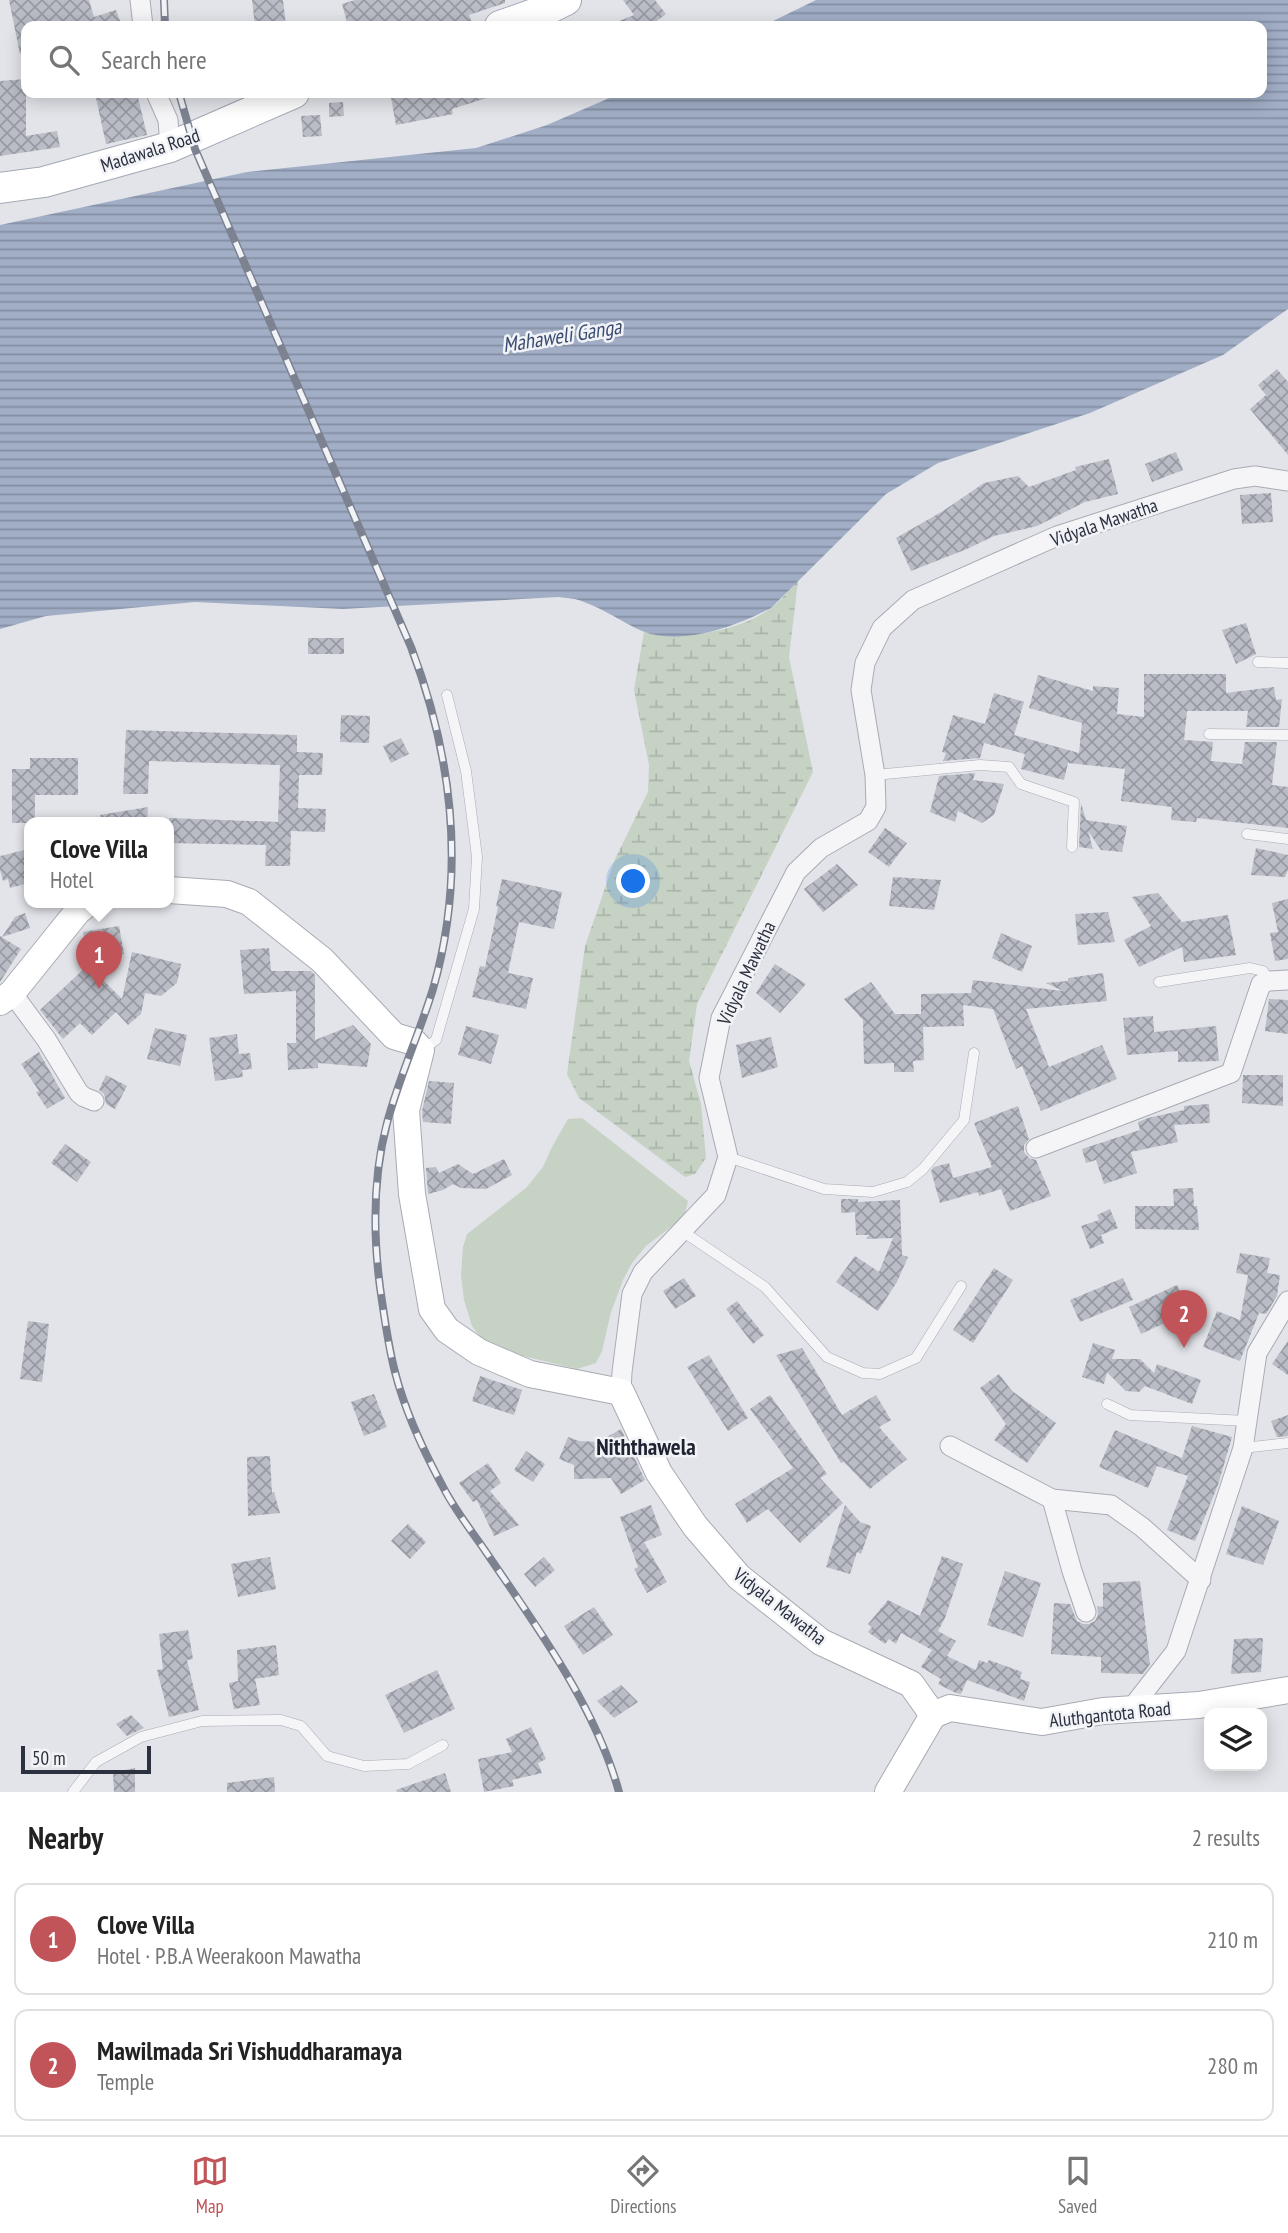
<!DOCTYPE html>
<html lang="en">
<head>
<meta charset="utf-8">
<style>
	body { margin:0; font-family:"PT Sans Narrow",sans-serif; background:#f2f2f2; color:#222 }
	.controls { position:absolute; right:21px; bottom:21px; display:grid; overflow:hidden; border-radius:14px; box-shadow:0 4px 18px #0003 }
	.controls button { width:63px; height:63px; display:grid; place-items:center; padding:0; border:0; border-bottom:2px solid #e0e0e0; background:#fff; color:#222; font:35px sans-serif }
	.scale { position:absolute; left:21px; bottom:18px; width:130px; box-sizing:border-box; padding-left:7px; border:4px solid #2c3140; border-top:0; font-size:19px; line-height:24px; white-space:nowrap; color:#2c3140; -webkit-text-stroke:5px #f2f3f7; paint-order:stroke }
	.you { position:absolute; left:634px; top:882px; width:24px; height:24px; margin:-18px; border:5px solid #fff; border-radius:50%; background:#1a73e8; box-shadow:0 0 0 10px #1a73e833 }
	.badge { display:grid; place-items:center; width:46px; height:46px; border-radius:50%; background:#c15458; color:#fff; font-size:23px; font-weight:700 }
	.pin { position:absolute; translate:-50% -58px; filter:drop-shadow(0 2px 4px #0008) }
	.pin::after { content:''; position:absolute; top:37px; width:24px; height:21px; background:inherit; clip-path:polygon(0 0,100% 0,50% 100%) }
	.popup { position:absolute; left:24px; top:817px; width:150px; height:91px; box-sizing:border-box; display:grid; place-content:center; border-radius:14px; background:#fff; filter:drop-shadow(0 2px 5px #0005); font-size:23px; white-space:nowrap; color:#767676 }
	.popup b { font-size:26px; color:#222 }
	.popup::after { content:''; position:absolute; left:50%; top:100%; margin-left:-14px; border:14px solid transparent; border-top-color:#fff }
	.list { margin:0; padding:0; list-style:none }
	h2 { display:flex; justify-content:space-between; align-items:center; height:91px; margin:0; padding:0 28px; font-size:30px }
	h2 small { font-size:23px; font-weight:400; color:#767676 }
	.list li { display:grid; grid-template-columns:46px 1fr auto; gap:21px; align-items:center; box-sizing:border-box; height:112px; margin:0 14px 14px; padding:0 14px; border:2px solid #e0e0e0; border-radius:14px }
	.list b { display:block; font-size:26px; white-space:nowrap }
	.list p { margin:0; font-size:23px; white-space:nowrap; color:#767676 }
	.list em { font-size:23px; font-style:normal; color:#767676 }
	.icon { flex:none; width:38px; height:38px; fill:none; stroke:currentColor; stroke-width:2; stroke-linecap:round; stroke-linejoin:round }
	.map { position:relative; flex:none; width:1288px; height:1792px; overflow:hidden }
	.search { position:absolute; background:#fff; box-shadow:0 4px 18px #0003; left:21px; right:21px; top:21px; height:77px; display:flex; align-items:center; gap:18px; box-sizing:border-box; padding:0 24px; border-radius:14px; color:#767676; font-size:26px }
	.sheet { height:343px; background:#fff }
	nav { display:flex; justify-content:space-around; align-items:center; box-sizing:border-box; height:98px; border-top:2px solid #e0e0e0; background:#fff; font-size:19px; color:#767676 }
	nav a { display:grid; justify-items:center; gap:4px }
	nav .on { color:#c15458 }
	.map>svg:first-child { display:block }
</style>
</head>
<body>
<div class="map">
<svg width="1288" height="1792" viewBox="0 0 1288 1792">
	<defs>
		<pattern id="wetland-marsh" width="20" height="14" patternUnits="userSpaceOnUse" patternTransform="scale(1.75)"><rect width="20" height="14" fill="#c6d2c4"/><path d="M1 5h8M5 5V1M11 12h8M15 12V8" fill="none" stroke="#aab5a9"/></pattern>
		<pattern id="water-rules" width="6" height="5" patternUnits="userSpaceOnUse" patternTransform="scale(1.75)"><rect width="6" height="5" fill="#a1aec6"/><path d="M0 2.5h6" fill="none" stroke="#838ea2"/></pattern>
		<pattern id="building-cross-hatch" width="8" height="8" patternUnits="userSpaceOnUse" patternTransform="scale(1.75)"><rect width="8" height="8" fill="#babdc6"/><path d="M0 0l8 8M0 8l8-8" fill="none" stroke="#979aa2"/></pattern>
	</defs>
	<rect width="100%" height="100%" fill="#e2e4e9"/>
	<path fill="url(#wetland-marsh)" d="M798,581L789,657L813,772L697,1004L689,1061L701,1104L706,1158L695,1174L685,1177L579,1098L567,1074L585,946L615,859L648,792L649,765L634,690L644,632C684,639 738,633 771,608C781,601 789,589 798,581Z"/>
	<polygon fill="#c6d2c4" points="582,1118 688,1201 684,1217 646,1246 632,1263 623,1280 611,1312 602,1351 596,1363 577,1369 503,1351 484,1342 472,1326 464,1300 461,1275 463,1247 467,1234 526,1188 543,1167 552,1147 568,1119"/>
	<path fill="url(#water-rules)" d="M816,0H1288V309L1223,355L1090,413L938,463L886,494L771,608C737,626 681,647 642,631C622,622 604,609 584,602C576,598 566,598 558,597L343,609L195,602L46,616L0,629V225L247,172L476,148L547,125L621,93H1262V26H763Z"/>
	<g fill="url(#building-cross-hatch)">
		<polygon points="9,0 89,0 94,17 116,10 122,26 26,26 26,53 20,54"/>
		<polygon points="252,0 283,0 286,26 255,26"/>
		<polygon points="355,0 505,0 505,3 469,15 472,23 461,26 348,26 342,4"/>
		<polygon points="623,0 655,0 666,14 650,26 607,26 634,15"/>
		<polygon points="26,79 26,136 57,131 60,147 0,156 0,81"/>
		<polygon points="118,93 137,93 147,135 106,144 96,98"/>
		<polygon points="419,93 493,93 493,96 452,109 453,114 396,125 391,98"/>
		<polygon points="343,102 344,116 329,117 329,103"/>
		<polygon points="320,115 322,136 303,137 301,116"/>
		<polygon points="1277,369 1288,382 1288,455 1250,409 1266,395 1258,385"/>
		<polygon points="1176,452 1183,470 1152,482 1145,464"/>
		<polygon points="1109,459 1118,494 1085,502 1037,526 994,536 967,549 911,571 896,538 943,511 984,483 1018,476 1029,487 1076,470 1075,467"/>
		<polygon points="1271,493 1273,522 1242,524 1240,495"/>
		<polygon points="1246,623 1256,654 1236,664 1222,630"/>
		<rect x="308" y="638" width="36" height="16"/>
		<polygon points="1144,674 1226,674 1226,693 1274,687 1276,700 1282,699 1279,727 1246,727 1248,711 1187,711 1184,740 1213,742 1211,761 1242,764 1245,742 1277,742 1272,785 1288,787 1288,828 1197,818 1196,822 1171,820 1172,807 1121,801 1125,769 1068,763 1064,780 1021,769 1025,754 984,743 980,758 943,761 946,753 942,752 953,715 985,724 994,693 1024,702 1014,735 1079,753 1082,723 1029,708 1038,675 1093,691 1093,686 1119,688 1117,714 1144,717"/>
		<polygon points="341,715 370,716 369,743 340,742"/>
		<polygon points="126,730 297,735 297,752 323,753 322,775 299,775 298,808 326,809 325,832 291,831 290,866 265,866 266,845 169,843 169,818 278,822 280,765 149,761 148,794 123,794"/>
		<polygon points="401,738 409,754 391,763 383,746"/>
		<polygon points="30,758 78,758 78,795 35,795 35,823 12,823 12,769 30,769"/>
		<polygon points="975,773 973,780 1004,784 994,815 982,823 958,811 955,822 930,812 939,776"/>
		<polygon points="1081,803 1086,820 1127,826 1122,852 1101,850 1088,831 1093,849 1079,847"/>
		<polygon points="148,807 147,823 101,823 100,815"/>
		<polygon points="885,828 907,843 889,867 868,852"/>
		<polygon points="1256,848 1288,855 1288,870 1285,877 1251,875"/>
		<polygon points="29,849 29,883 10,888 8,879 3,881 0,870 0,856"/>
		<polygon points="837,864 858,885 823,912 804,889"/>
		<polygon points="893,877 941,880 934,910 889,906"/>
		<polygon points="502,879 562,892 554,929 519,922 508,973 533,978 526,1009 472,997 480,966 485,967 498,907 496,906"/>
		<polygon points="1158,893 1182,922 1228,915 1236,955 1184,962 1182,947 1139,967 1124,940 1151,926 1132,897"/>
		<polygon points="1288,899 1288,959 1275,961 1270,933 1278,932 1272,903"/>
		<polygon points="1108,912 1115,942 1078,945 1075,914"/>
		<polygon points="25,913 30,928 2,937 15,917"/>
		<polygon points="119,926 124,954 88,960 83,932"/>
		<polygon points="1001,933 1032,946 1022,972 992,958"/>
		<polygon points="0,936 21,949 0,982"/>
		<polygon points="269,948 271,971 311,971 315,975 315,1040 353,1025 371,1044 367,1067 318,1063 318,1068 288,1070 287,1043 296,1043 296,991 244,994 240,950"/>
		<polygon points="132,952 181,964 177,983 161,996 145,993 141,1014 128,1025 116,1012 92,1035 80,1023 63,1039 40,1010 88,965 122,999"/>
		<polygon points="775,964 806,984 780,1013 756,993"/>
		<polygon points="1103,973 1107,1001 1026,1009 1049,1067 1102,1045 1117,1079 1041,1111 1022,1066 1016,1069 993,1009 963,1005 964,1026 923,1027 924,1060 913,1061 914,1072 894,1072 894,1063 864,1064 863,1020 844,999 871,982 895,1014 921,1014 921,994 971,993 973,980 1063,991 1046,983 1068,981 1068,978"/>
		<polygon points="1269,999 1288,1000 1288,1034 1265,1031"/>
		<polygon points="1153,1016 1154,1032 1216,1026 1219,1061 1178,1062 1178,1051 1127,1055 1123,1018"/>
		<polygon points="466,1026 499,1035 491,1064 458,1055"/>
		<polygon points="155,1028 187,1035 180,1066 147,1059"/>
		<polygon points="237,1034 239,1054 250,1053 252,1069 242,1070 243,1077 215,1081 209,1038"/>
		<polygon points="771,1037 778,1067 742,1078 736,1045"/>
		<polygon points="39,1052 65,1098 47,1109 36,1092 39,1091 21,1064"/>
		<polygon points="106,1075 127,1086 115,1109 106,1104 104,1094 99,1090"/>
		<polygon points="1243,1075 1283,1075 1283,1106 1242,1103"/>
		<polygon points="429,1081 454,1083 451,1124 423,1122 422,1111"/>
		<polygon points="1209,1104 1210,1123 1174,1125 1178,1142 1131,1152 1137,1173 1104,1184 1096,1160 1086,1163 1082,1149 1140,1130 1138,1122 1148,1118 1184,1110 1184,1106"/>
		<polygon points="1018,1106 1029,1139 1024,1145 1024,1152 1029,1158 1036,1160 1051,1196 1010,1211 1001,1189 979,1196 978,1192 940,1203 931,1171 934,1167 949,1163 953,1178 992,1167 974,1123"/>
		<polygon points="65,1144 91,1162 77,1182 51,1163"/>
		<polygon points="504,1159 512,1175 486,1189 461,1188 453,1184 443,1190 428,1194 426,1168 436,1167 439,1173 458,1164 473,1174"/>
		<polygon points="1193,1188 1194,1206 1197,1206 1199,1230 1135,1229 1135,1206 1174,1206 1173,1189"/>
		<polygon points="841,1199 858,1199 858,1202 900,1200 902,1255 908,1257 897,1282 878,1311 836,1282 855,1256 879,1272 893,1238 866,1239 869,1235 856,1235 855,1212 841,1213"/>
		<polygon points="1110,1209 1118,1228 1101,1235 1104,1243 1090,1249 1081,1226 1099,1220 1097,1215"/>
		<polygon points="1240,1253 1270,1258 1267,1273 1280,1275 1277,1296 1266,1314 1259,1313 1240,1361 1203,1347 1217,1311 1240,1320 1248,1275 1236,1273"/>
		<polygon points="994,1268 1013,1280 973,1343 953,1330"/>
		<polygon points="684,1278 696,1296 675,1309 663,1291"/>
		<polygon points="1123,1278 1133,1300 1080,1322 1070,1300"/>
		<polygon points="1177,1285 1189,1312 1141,1334 1129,1307"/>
		<polygon points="737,1301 764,1335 753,1344 726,1309"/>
		<polygon points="28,1321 49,1324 42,1382 20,1379"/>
		<polygon points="1288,1341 1288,1375 1272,1364"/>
		<polygon points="1093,1343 1115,1350 1112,1359 1140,1359 1154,1373 1157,1364 1201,1380 1192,1404 1145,1386 1139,1392 1126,1391 1107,1372 1104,1384 1082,1377"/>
		<polygon points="802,1348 842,1415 876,1395 891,1420 879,1427 907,1459 870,1489 844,1462 841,1463 776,1355"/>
		<polygon points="709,1355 748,1418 728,1431 687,1367"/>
		<polygon points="999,1374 1012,1391 1056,1423 1027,1463 994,1440 1006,1424 980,1388"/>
		<polygon points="480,1376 522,1390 514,1415 472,1401"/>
		<polygon points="374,1394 387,1427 364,1436 351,1402"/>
		<polygon points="770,1395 827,1474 820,1478 843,1503 800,1543 768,1509 747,1523 735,1504 793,1468 750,1409"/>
		<polygon points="1288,1415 1288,1436 1277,1437 1271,1421"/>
		<polygon points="1192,1426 1232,1437 1218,1485 1195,1541 1167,1530 1188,1476 1157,1466 1148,1488 1099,1467 1115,1430 1182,1458"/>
		<polygon points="621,1429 645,1480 621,1494 611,1478 574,1479 574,1465 559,1459 568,1437 579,1441 598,1442"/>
		<polygon points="526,1451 545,1464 533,1482 514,1470"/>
		<polygon points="270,1456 272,1493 274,1492 280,1513 248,1516 247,1457"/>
		<polygon points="488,1463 501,1483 490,1491 519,1525 494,1536 477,1500 473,1502 459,1483"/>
		<polygon points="651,1505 662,1535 644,1542 667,1582 647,1593 634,1569 638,1567 620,1517"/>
		<polygon points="845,1505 860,1522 871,1526 861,1554 857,1552 850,1574 826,1567"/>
		<polygon points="1242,1506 1279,1521 1263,1565 1226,1554"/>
		<polygon points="408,1524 426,1542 410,1559 391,1541"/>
		<polygon points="942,1556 963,1564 945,1618 938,1631 956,1641 947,1656 976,1670 979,1660 987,1663 989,1660 1022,1672 1020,1679 1030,1682 1024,1701 967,1680 961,1694 956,1693 938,1684 941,1679 921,1667 932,1650 901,1633 896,1644 889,1639 885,1644 868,1632 872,1627 868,1624 888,1600 920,1616"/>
		<polygon points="270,1557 276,1589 238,1597 231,1564"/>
		<polygon points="544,1557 555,1570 535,1587 524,1574"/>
		<polygon points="1005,1571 1041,1583 1023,1637 987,1625"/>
		<polygon points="1140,1581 1150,1664 1143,1674 1101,1673 1101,1657 1051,1654 1054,1603 1070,1604 1077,1621 1083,1624 1089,1624 1095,1621 1098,1615 1097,1606 1103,1607 1103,1583"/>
		<polygon points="594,1607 613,1635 583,1655 564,1626"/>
		<polygon points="188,1630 193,1659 187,1660 199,1710 169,1717 157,1670 163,1669 159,1634"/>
		<polygon points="1263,1638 1261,1672 1231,1674 1234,1639"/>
		<polygon points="276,1645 279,1675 255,1679 260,1705 234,1709 229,1683 238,1681 237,1650"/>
		<polygon points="437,1670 455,1709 404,1733 385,1695"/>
		<polygon points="621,1685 638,1702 614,1718 597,1701"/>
		<polygon points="131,1715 144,1728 127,1736 116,1724"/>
		<polygon points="531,1727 546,1759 538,1763 542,1773 512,1780 514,1786 484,1792 478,1759 512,1752 506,1739"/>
		<polygon points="135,1768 135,1792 114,1792 113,1772"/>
		<polygon points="445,1773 451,1792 397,1792 396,1790"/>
		<polygon points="274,1777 275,1792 227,1792 227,1783"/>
	</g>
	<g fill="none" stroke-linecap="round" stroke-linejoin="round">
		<g stroke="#a8abb3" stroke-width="11">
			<g id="lane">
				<polyline points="1258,662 1288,663"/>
				<polyline points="1209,734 1288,735"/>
				<polyline points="875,775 980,765 1009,767 1021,784 1074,802 1072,847"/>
				<polyline points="1247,834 1288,839"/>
				<polyline points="1159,982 1250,968 1263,971 1269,981"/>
				<polyline points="422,1050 436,1040 474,909 477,857 466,771 447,695"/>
				<polyline points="728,1157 824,1189 873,1192 907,1182 923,1169 964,1120 974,1053"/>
				<polyline points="682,1231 765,1287 827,1357 863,1373 880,1374 916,1358 961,1286"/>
				<polyline points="1107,1404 1130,1415 1247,1421"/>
				<polyline points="1243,1448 1288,1443"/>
				<polyline points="73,1792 96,1762 141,1737 202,1721 281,1720 301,1726 327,1756 364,1766 408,1764 443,1745"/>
			</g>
		</g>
		<g stroke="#a8abb3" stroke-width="21">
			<g id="street">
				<polyline points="140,0 143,26"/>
				<polyline points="156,93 168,120 170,147"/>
				<polyline points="12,993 46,1039 79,1093 84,1097 94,1101"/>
				<polyline points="1036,1148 1231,1073 1261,984 1269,981 1288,980"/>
				<polyline points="621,1392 622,1372 632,1294 643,1272 716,1195 728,1157 709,1078 721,1018 796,872 821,848 868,821 876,807 875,775 861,690 865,663 882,628 913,600 1057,536 1234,479 1255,476 1288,481"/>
				<polyline points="950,1446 1052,1499 1111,1505 1142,1527 1201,1580"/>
				<polyline points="1052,1499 1072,1571 1086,1612"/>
				<polyline points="1130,1710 1176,1651 1243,1448 1257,1353 1288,1301"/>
			</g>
		</g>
		<g stroke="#a8abb3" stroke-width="28">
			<g id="secondary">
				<polyline points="169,890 227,894 249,902 322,960 394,1036 414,1042 421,1050 406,1110 412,1194 432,1309 447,1330 479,1352 530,1374 621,1392 659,1473 695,1526 739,1577 821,1642 911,1684 933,1715"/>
				<polyline points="0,1002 12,993 78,911 88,903"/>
				<polyline points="933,1715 950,1708 1042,1722 1103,1711 1199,1705 1288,1690"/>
				<polyline points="888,1792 933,1715"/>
			</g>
		</g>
		<g stroke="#a3a8b4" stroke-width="32">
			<g id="primary">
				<polyline points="500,26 548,9 566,0"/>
				<polyline points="0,188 44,182 170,147 294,93"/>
			</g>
		</g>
		<use href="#lane" stroke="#f5f5f8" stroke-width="10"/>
		<use href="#street" stroke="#f5f5f8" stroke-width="19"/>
		<use href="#secondary" stroke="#fff" stroke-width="26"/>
		<use href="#primary" stroke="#fff" stroke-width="30"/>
		<g stroke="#7d8291" stroke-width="8">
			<g id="rail">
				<polyline points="164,0 165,26"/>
				<path d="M179,93L195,149L411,647C453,758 466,874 433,989C419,1034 399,1078 387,1123C373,1176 373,1233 380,1287C384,1315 388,1345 395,1372C405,1411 423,1450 442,1485C454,1509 471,1530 486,1552C536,1626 595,1705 619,1792"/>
			</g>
		</g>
		<use href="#rail" stroke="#f2f3f7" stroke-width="5" stroke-dasharray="16" stroke-linecap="butt"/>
	</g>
	<g text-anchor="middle" stroke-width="5" stroke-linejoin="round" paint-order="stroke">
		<g font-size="19" fill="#2c3140" stroke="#f2f3f7">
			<text transform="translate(150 150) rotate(-18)" y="7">Madawala Road</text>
			<text transform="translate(1104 522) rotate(-19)" y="7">Vidyala Mawatha</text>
			<text transform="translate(746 973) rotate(-65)" y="7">Vidyala Mawatha</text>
			<text transform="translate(780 1606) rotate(38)" y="7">Vidyala Mawatha</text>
			<text transform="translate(1110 1714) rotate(-6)" y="7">Aluthgantota Road</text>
		</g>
		<g font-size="21" font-style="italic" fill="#3a4c70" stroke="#f2f3f7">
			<text transform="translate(562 336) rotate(-9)" y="7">Mahaweli Ganga</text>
		</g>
		<g font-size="23" font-weight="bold" fill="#1e2231" stroke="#f2f3f7">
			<text x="646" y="1455">Niththawela</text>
		</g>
	</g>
</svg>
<div class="controls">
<button><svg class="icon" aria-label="layers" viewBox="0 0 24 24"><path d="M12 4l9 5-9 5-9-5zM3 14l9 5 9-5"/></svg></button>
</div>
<div class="scale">50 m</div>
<div class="you"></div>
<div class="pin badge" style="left:99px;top:989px">1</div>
<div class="popup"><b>Clove Villa</b>Hotel</div>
<div class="pin badge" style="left:1184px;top:1348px">2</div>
<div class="search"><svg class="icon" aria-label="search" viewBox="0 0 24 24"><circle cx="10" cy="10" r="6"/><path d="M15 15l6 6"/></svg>Search here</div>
</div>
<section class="sheet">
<h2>Nearby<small>2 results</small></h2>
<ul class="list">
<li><span class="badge">1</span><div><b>Clove Villa</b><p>Hotel · P.B.A Weerakoon Mawatha</p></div><em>210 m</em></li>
<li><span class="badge">2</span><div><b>Mawilmada Sri Vishuddharamaya</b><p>Temple</p></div><em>280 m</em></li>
</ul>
</section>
<nav>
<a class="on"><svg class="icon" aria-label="map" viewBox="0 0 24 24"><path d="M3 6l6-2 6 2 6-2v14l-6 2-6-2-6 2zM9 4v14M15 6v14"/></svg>Map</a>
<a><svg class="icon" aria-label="directions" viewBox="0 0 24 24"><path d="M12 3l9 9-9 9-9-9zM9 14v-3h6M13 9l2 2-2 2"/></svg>Directions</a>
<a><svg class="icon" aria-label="saved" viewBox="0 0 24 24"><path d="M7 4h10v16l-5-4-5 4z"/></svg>Saved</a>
</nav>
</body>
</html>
